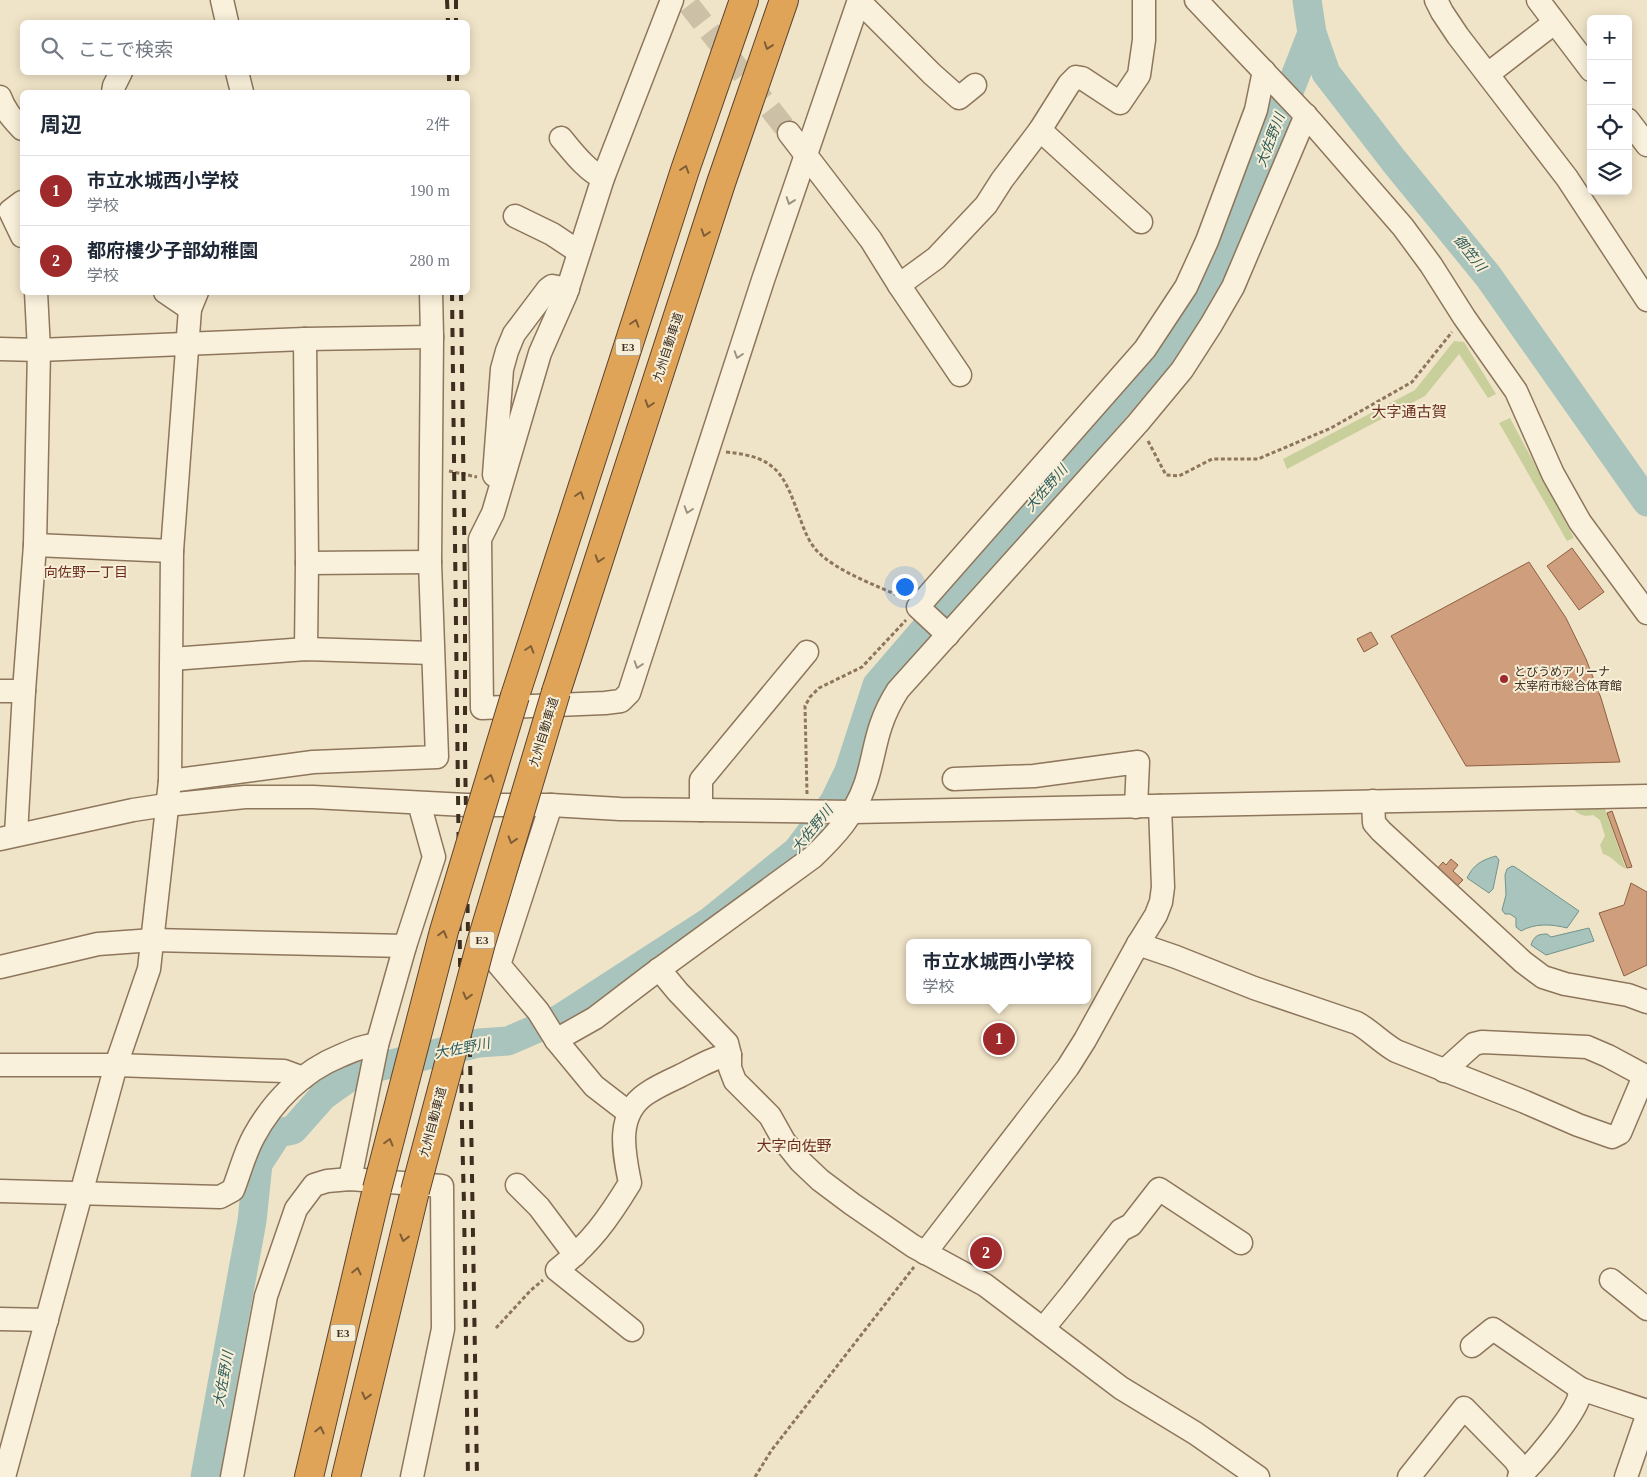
<!DOCTYPE html>
<html lang="ja">
<meta charset="utf-8">
<style>
:root{--surface:#fff;--page:#f6f6f7;--text:#1f2937;--muted:#747a83;--line:#e0e1e3;--accent:#9e2a2b}
body{margin:0;font-family:"Times New Roman","Noto Sans JP",serif;background:var(--page);color:var(--text)}
.controls{position:absolute;right:15px;top:15px;display:grid;overflow:hidden;border-radius:8px;box-shadow:0 2px 12px #0003}
.controls button{width:45px;height:45px;display:grid;place-items:center;padding:0;border:0;border-bottom:1px solid var(--line);background:var(--surface);color:var(--text);font:25px sans-serif}
.you{position:absolute;left:904px;top:586px;width:18px;height:18px;margin:-12px;border:4px solid #fff;border-radius:50%;background:#1a73e8;box-shadow:0 0 0 8px #1a73e833}
.badge{display:grid;place-items:center;width:32px;height:32px;border-radius:50%;background:var(--accent);color:#fff;font-size:16px;font-weight:700}
.pin{position:absolute;translate:-50% -50%;border:2px solid #fff;box-shadow:0 1px 5px #0006}
.popup{position:absolute;left:906px;top:939px;width:185px;height:65px;box-sizing:border-box;display:grid;place-content:center;border-radius:8px;background:var(--surface);filter:drop-shadow(0 1px 4px #0005);font-size:16px;white-space:nowrap;color:var(--muted)}
.popup b{font-size:19px;color:var(--text)}
.popup::after{content:'';position:absolute;left:50%;top:100%;margin-left:-10px;border:10px solid transparent;border-top-color:var(--surface)}
.list{margin:0;padding:0;list-style:none}
h2{display:flex;justify-content:space-between;align-items:center;height:65px;margin:0;padding:0 20px;font-size:21px}
h2 small{font-size:16px;font-weight:400;color:var(--muted)}
.list li{display:grid;grid-template-columns:32px 1fr auto;gap:15px;align-items:center;box-sizing:border-box;height:70px;padding:0 20px;border-top:1px solid var(--line)}
.list b{display:block;font-size:19px;white-space:nowrap}
.list p{margin:0;font-size:16px;white-space:nowrap;color:var(--muted)}
.list em{font-size:16px;font-style:normal;color:var(--muted)}
.icon{flex:none;width:28px;height:28px;fill:none;stroke:currentColor;stroke-width:2;stroke-linecap:round;stroke-linejoin:round}
.map{position:relative;flex:none;width:1647px;height:1477px;overflow:hidden}
.search{position:absolute;background:var(--surface);box-shadow:0 2px 12px #0003;left:20px;top:20px;width:450px;height:55px;display:flex;align-items:center;gap:12px;box-sizing:border-box;padding:0 18px;border-radius:8px;color:var(--muted);font-size:19px}
.panel{position:absolute;background:var(--surface);box-shadow:0 2px 12px #0003;left:20px;top:90px;width:450px;height:205px;border-radius:8px}
.map>svg:first-child{display:block}
.green{fill:#c9cf9b}
.water{fill:#a9c4bc;stroke:#6f938a}
.lines{fill:none;stroke-linecap:round;stroke-linejoin:round}
.river{stroke:#a9c4bc;stroke-width:29}
.building{fill:#cf9f7d;stroke:#8d5f41}
.minor-tunnel{stroke:#ccc0a6;stroke-width:22;stroke-dasharray:22 11;stroke-linecap:butt}
.minor-casing{stroke:#8d765c;stroke-width:25}
.highway-casing{stroke:#5b4430;stroke-width:30}
.path{stroke:#8d765c;stroke-width:3;stroke-dasharray:4 2.5;stroke-linecap:butt}
.minor{stroke:#faf1dc;stroke-width:22}
.highway{stroke:#e0a458;stroke-width:28}
.rail{stroke:#3d2e20;stroke-width:4;stroke-dasharray:9 9;stroke-linecap:butt}
.highway-bridge-casing{stroke:#5b4430;stroke-width:30;stroke-linecap:butt}
.highway-bridge{stroke:#e0a458;stroke-width:28}
.oneway{stroke:#7e5d36}
.oneway2{stroke:#9c907e}
.poi-dot{fill:#9e2a2b;stroke:#f7eed8;stroke-width:2}
.labels{text-anchor:middle;stroke-width:4;stroke-linejoin:round;paint-order:stroke}
.shield{fill:#f7eed8;stroke:#756857;stroke-width:1}
.shield-label{font-size:11px;font-weight:bold;fill:#3d2e20}
.street-label{font-size:12px;fill:#3d2e20;stroke:#f7eed8}
.poi-label{font-size:12px;fill:#3d2e20;stroke:#f7eed8;text-anchor:start}
.water-label{font-size:14px;font-style:italic;fill:#2f5d5a;stroke:#f7eed8}
.neighbourhood-label{font-size:14px;fill:#6b2e1e;stroke:#f7eed8}
.quarter-label{font-size:15px;fill:#6b2e1e;stroke:#f7eed8}
</style>
<div class="map">
<svg width="1647" height="1477" viewBox="0 0 1647 1477">
<rect width="100%" height="100%" fill="#f0e4c8"/>
<g class="green">
<path d="M1454,341l10,1 32,52 -8,4 -29,-44 -34,42 -138,73 -4,-10 132,-69z"/>
<path d="M1510,418l64,120 -7,3 -68,-118z"/>
<path d="M1573,809h32l21,60c-9,-4 -14,-13 -23,-15l-3,-9 5,-9 -5,-16 -7,-5c-9,2 -14,0 -20,-6z"/>
</g>
<g class="water">
<path d="M1496,856l3,4 -6,29 -4,4 -22,-15c7,-14 15,-18 29,-22z"/>
<path d="M1512,866l3,1 64,44 -12,17c-15,-4 -32,-5 -46,3l-5,-4v-9l-6,-4h-5l-3,-4 4,-15 -1,-20 2,-6z"/>
<path d="M1589,928l5,13 -48,14 -15,-10c3,-9 7,-11 16,-11l4,3z"/>
</g>
<g class="lines">
<g class="river">
<path d="M1307,0l5,33 14,40 68,88 94,115 159,226"/>
<path d="M205,1477l47,-256 6,-57 20,-31 15,-3 30,-34 34,-24 122,-29 29,-2 53,-23 148,-96 88,-71 37,-49 15,-31 28,-86 331,-385 104,-267"/>
</g>
</g>
<g class="building">
<path d="M1572,548l32,44 -25,18 -32,-44z"/>
<path d="M1529,562l37,56 20,41 15,39 19,64 -154,4 -75,-130z"/>
<path d="M1371,632l7,12 -14,8 -7,-13z"/>
<path d="M1612,811l20,56 -5,1 -20,-55z"/>
<path d="M1451,859l7,6 -5,6 10,9 -7,7 -20,-17 7,-8 3,3z"/>
<path d="M1631,883l16,9v73l-23,11 -25,-63 25,-8z"/>
</g>
<g class="lines">
<path class="minor-tunnel" d="M689,5l100,128"/>
<defs>
<g id="minor">
<path d="M222,0l5,22"/>
<path d="M672,0l-69,178 -37,116 -26,59 -47,160 -13,26 2,169 123,-5 16,-2 8,-8 134,-413 96,-280"/>
<path d="M1196,0l114,120 93,107 28,38 33,52 52,74 37,83 27,48 67,91"/>
<path d="M1436,0l6,12 16,24 109,142 80,122"/>
<path d="M1538,0l53,70"/>
<path d="M859,1l73,73 27,24 16,-13"/>
<path d="M237,72l5,20"/>
<path d="M1488,74l66,-51"/>
<path d="M113,92l1,-6 7,-14"/>
<path d="M0,97c5,14 13,22 22,32"/>
<path d="M1628,120l19,25"/>
<path d="M1040,130l101,92"/>
<path d="M789,133l82,107 28,45 37,-27 50,-53 16,-25 38,-50 29,-46 7,-7 6,1 38,25 19,-28 5,-35v-40"/>
<path d="M561,138c12,14 25,32 42,40"/>
<path d="M22,202l-12,9 12,25"/>
<path d="M515,216l37,18 27,18"/>
<path d="M899,285l61,90"/>
<path d="M165,292l25,17"/>
<path d="M305,339l2,224 -1,86"/>
<path d="M0,349l39,1 266,-11 127,-2"/>
<path d="M494,475l8,-106 5,-18 7,-17 34,-45 4,-3 16,3"/>
<path d="M35,545l137,6"/>
<path d="M307,563l123,-1"/>
<path d="M948,635l-30,-28 227,-258 41,-62 21,-46 49,-131 8,-39"/>
<path d="M172,659l134,-10 126,4"/>
<path d="M0,691h24"/>
<path d="M954,779l80,-3 104,-14 -2,45"/>
<path d="M170,781l143,-19 124,-5 -7,-195 2,-225 -1,-45"/>
<path d="M1373,801l1,22 7,8 142,131 20,15 22,7 63,11 19,7"/>
<path d="M551,805l-52,160 39,46 18,29 38,46 35,27"/>
<path d="M701,810v-30l106,-128"/>
<path d="M16,835l8,-144 11,-146 4,-195 -3,-58"/>
<path d="M0,839l133,-29 33,-5 79,-8h68l153,8h85l69,4 233,3 794,-16"/>
<path d="M1138,944l38,13 78,31 103,35c14,8 25,20 39,28l129,51 53,23 34,12 8,-4 24,-57"/>
<path d="M0,967l98,-23 55,-4 252,6"/>
<path d="M659,969l19,23 49,51 3,12v13l5,13 35,35 14,25 16,20 20,19 32,24 61,42 72,39 136,103 74,45 63,44"/>
<path d="M556,1040l39,-22 55,-42 163,-119c22,-21 42,-43 52,-72 7,-19 9,-40 16,-60 4,-12 10,-24 17,-35l240,-267 44,-53 29,-45 22,-38 73,-172"/>
<path d="M0,1065h116l168,6 19,7"/>
<path d="M1444,1071l30,-27 8,-2 105,5 21,9 39,21"/>
<path d="M350,1179l27,-134 28,-99 29,-89 -15,-54"/>
<path d="M517,1185l22,22 36,48"/>
<path d="M0,1191l220,6 13,-7c7,-18 12,-38 21,-54 19,-35 49,-65 86,-80 12,-5 24,-11 37,-11"/>
<path d="M925,1253l143,-186 17,-27 53,-96 18,-29 5,-13 2,-15 -3,-81"/>
<path d="M1611,1280l36,29"/>
<path d="M0,1319l47,1"/>
<path d="M1043,1329l30,-37 48,-62 10,-5 28,-36 82,54"/>
<path d="M632,1330l-75,-60c34,-27 51,-51 73,-87 -6,-30 -15,-68 16,-89 10,-7 23,-13 34,-18 16,-8 33,-19 50,-21"/>
<path d="M1472,1346l21,-17 88,60 66,22"/>
<path d="M4,1477l112,-412 33,-96 21,-188 2,-230 18,-242 7,-17"/>
<path d="M232,1477l34,-181 30,-87 18,-24 13,-4 23,-2 92,7 1,143 -31,148"/>
<path d="M1409,1477l55,-69 51,52 8,13"/>
<path d="M1519,1477c15,-14 52,-58 59,-77 1,-3 2,-7 3,-11"/>
<path d="M1626,1477l21,-61"/>
</g>
<g id="highway">
<path d="M556,692l165,-509 63,-183"/>
<path d="M515,696l170,-526 59,-170"/>
<path d="M309,1477l68,-288"/>
<path d="M346,1477l69,-286"/>
</g>
</defs>
<use href="#minor" class="minor-casing"/>
<use href="#highway" class="highway-casing"/>
<g class="path">
<path d="M1148,441l18,34 13,1 33,-17h46l73,-31 81,-46 40,-50"/>
<path d="M726,452c53,5 58,23 75,69 4,11 8,21 16,30 19,20 60,35 85,46"/>
<path d="M449,471l28,6"/>
<path d="M807,794l-2,-88 5,-9 9,-9 43,-21 44,-47"/>
<path d="M496,1328l35,-38 12,-10"/>
<path d="M755,1477l16,-26 143,-184"/>
</g>
<use href="#minor" class="minor"/>
<use href="#highway" class="highway"/>
<g class="rail">
<path d="M447,0l1,22"/>
<path d="M456,0v22"/>
<path d="M449,72v20"/>
<path d="M457,72v20"/>
<path d="M452,292l10,834 2,79 4,272"/>
<path d="M461,292l4,302v158l12,725"/>
</g>
<defs>
<g id="highway-bridge">
<path d="M377,1189l67,-258 71,-235"/>
<path d="M415,1191l66,-248 75,-251"/>
</g>
</defs>
<use href="#highway-bridge" class="highway-bridge-casing"/>
<use href="#highway-bridge" class="highway-bridge"/>
</g>
<defs><path id="oneway-chevron" d="M-2-3.5L2.5 0L-2 3.5" fill="none" stroke-width="1.6" stroke-linecap="round" stroke-linejoin="round" transform="scale(1.25)"/></defs>
<g class="oneway">
<use href="#oneway-chevron" transform="translate(768 46) rotate(109)"/>
<use href="#oneway-chevron" transform="translate(685 169) rotate(-72)"/>
<use href="#oneway-chevron" transform="translate(705 233) rotate(108)"/>
<use href="#oneway-chevron" transform="translate(635 323) rotate(-72)"/>
<use href="#oneway-chevron" transform="translate(649 404) rotate(108)"/>
<use href="#oneway-chevron" transform="translate(580 495) rotate(-72)"/>
<use href="#oneway-chevron" transform="translate(599 559) rotate(108)"/>
<use href="#oneway-chevron" transform="translate(530 649) rotate(-72)"/>
<use href="#oneway-chevron" transform="translate(490 778) rotate(-73)"/>
<use href="#oneway-chevron" transform="translate(512 840) rotate(107)"/>
<use href="#oneway-chevron" transform="translate(443 934) rotate(-75)"/>
<use href="#oneway-chevron" transform="translate(467 996) rotate(105)"/>
<use href="#oneway-chevron" transform="translate(389 1142) rotate(-75)"/>
<use href="#oneway-chevron" transform="translate(404 1238) rotate(104)"/>
<use href="#oneway-chevron" transform="translate(357 1271) rotate(-77)"/>
<use href="#oneway-chevron" transform="translate(366 1396) rotate(104)"/>
<use href="#oneway-chevron" transform="translate(320 1430) rotate(-77)"/>
</g>
<g class="oneway2">
<use href="#oneway-chevron" transform="translate(790 201) rotate(109)"/>
<use href="#oneway-chevron" transform="translate(738 355) rotate(108)"/>
<use href="#oneway-chevron" transform="translate(688 510) rotate(108)"/>
<use href="#oneway-chevron" transform="translate(638 665) rotate(108)"/>
</g>
<circle class="poi-dot" cx="1504" cy="679" r="5"/>
<g class="labels">
<g class="shield">
<rect x="615.5" y="338.5" width="25" height="17" rx="4"/>
<rect x="469.5" y="931.5" width="25" height="17" rx="4"/>
<rect x="330.5" y="1324.5" width="25" height="17" rx="4"/>
</g>
<g class="shield-label">
<text x="628" y="351">E3</text>
<text x="482" y="944">E3</text>
<text x="343" y="1337">E3</text>
</g>
<g class="street-label">
<text transform="translate(668 347) rotate(-72)" y="4">九州自動車道</text>
<text transform="translate(544 732) rotate(-73)" y="4">九州自動車道</text>
<text transform="translate(433 1122) rotate(-75)" y="4">九州自動車道</text>
</g>
<g class="poi-label">
<text x="1514" y="676">とびうめアリーナ<tspan x="1514" dy="14">太宰府市総合体育館</tspan></text>
</g>
<g class="water-label">
<text transform="translate(1270 140) rotate(-69)" y="5">大佐野川</text>
<text transform="translate(1470 253) rotate(51)" y="5">御笠川</text>
<text transform="translate(1046 488) rotate(-49)" y="5">大佐野川</text>
<text transform="translate(812 829) rotate(-51)" y="5">大佐野川</text>
<text transform="translate(462 1048) rotate(-11)" y="5">大佐野川</text>
<text transform="translate(223 1379) rotate(-80)" y="5">大佐野川</text>
</g>
<g class="neighbourhood-label">
<text x="86" y="577">向佐野一丁目</text>
</g>
<g class="quarter-label">
<text x="1409" y="417">大字通古賀</text>
<text x="794" y="1151">大字向佐野</text>
</g>
</g>
</svg>
<div class="controls">
<button>+</button>
<button>−</button>
<button><svg class="icon" aria-label="locate" viewBox="0 0 24 24"><circle cx="12" cy="12" r="6"/><path d="M12 2v4M12 18v4M2 12h4M18 12h4"/></svg></button>
<button><svg class="icon" aria-label="layers" viewBox="0 0 24 24"><path d="M12 4l9 5-9 5-9-5zM3 14l9 5 9-5"/></svg></button>
</div>
<div class="you"></div>
<div class="pin badge" style="left:999px;top:1039px">1</div>
<div class="popup"><b>市立水城西小学校</b>学校</div>
<div class="pin badge" style="left:986px;top:1253px">2</div>
<div class="search"><svg class="icon" aria-label="search" viewBox="0 0 24 24"><circle cx="10" cy="10" r="6"/><path d="M15 15l6 6"/></svg>ここで検索</div>
<section class="panel">
<h2>周辺<small>2件</small></h2>
<ul class="list">
<li><span class="badge">1</span><div><b>市立水城西小学校</b><p>学校</p></div><em>190 m</em></li>
<li><span class="badge">2</span><div><b>都府樓少子部幼稚園</b><p>学校</p></div><em>280 m</em></li>
</ul>
</section>
</div>
